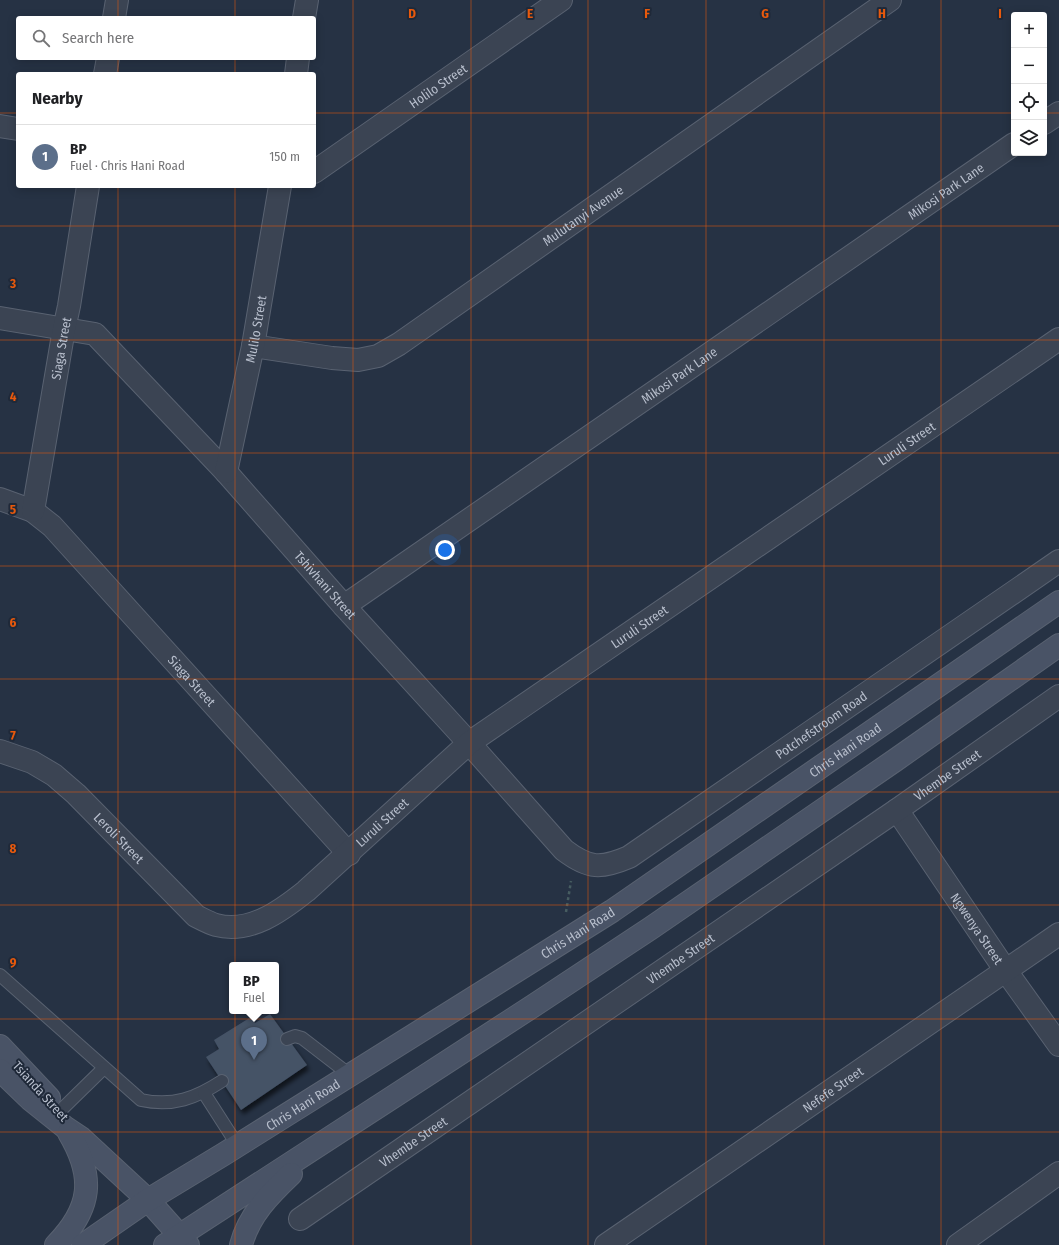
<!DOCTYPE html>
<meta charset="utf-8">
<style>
:root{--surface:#fff;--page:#f2f2f2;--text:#202124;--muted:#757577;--line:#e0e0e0;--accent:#111827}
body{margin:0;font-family:"Fira Sans Condensed",sans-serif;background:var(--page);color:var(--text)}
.controls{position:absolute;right:12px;top:12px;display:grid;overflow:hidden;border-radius:4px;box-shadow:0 2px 10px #0003}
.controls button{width:36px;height:36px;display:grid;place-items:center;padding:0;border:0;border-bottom:1px solid var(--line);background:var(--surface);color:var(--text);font:20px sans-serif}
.you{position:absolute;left:445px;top:550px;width:14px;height:14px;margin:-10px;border:3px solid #fff;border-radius:50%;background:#1a73e8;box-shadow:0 0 0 6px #1a73e833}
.badge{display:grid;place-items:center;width:26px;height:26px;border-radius:50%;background:var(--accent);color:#fff;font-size:13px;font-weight:700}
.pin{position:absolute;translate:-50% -33px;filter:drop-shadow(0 1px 2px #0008)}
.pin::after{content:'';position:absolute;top:21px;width:14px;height:12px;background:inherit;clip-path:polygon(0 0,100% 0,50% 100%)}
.popup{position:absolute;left:229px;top:962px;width:50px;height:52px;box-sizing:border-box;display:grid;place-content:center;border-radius:4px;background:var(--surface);filter:drop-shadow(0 1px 3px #0005);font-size:13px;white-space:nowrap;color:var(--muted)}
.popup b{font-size:15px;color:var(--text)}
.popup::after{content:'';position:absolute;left:50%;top:100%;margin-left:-8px;border:8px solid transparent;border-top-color:var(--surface)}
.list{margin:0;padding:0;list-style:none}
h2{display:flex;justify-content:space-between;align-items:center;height:52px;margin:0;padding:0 16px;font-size:17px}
h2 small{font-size:13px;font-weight:400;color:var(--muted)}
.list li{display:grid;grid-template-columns:26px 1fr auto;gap:12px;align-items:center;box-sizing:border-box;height:64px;padding:0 16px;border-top:1px solid var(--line)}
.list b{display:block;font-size:15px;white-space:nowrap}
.list p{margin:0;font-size:13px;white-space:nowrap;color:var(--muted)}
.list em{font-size:13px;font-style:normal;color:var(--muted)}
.icon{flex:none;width:22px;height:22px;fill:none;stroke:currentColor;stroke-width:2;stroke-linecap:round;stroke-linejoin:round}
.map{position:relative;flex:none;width:1059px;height:1245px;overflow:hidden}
.search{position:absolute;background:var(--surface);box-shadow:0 2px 10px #0003;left:16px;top:16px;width:300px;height:44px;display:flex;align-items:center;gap:10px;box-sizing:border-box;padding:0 14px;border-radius:4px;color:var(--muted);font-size:15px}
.panel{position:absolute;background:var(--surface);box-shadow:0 2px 10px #0003;left:16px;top:72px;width:300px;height:116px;border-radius:4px}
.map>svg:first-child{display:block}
.building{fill:#455266;filter:url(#shadow)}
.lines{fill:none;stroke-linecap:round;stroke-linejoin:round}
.lane-casing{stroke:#596271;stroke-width:14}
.street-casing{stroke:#596271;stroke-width:24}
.secondary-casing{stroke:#596271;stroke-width:24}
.path{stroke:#475d61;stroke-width:2.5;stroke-dasharray:3 3;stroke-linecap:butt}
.lane{stroke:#3b4453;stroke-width:12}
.street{stroke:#3b4453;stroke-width:22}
.secondary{stroke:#495366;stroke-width:22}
.grid{fill:none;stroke:#e8590c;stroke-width:1;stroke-opacity:0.55}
.labels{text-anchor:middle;stroke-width:4;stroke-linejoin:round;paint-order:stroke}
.street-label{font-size:13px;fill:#b8bfcd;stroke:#1f2939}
.grid-label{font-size:13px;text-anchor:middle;font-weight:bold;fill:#e8590c;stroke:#1f2939;stroke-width:4;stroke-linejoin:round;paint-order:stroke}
</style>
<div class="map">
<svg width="1059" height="1245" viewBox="0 0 1059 1245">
<defs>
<filter id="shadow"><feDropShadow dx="2.5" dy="4.5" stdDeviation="2" flood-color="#0009"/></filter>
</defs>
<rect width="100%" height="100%" fill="#263244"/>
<path class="building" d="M270,1014l37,51 -66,45 -35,-53 13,-8 -5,-9 37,-23 4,6z"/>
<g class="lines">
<defs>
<g id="lane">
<path d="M0,975l141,125c32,7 55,-2 81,-19"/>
<path d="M287,1039l8,-3 7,2 48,37"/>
<path d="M204,1093l34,53"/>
<path d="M60,1111l44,-43"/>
</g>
<g id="street">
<path d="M114,18l3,-18"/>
<path d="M304,18l3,-18"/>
<path d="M105,74l3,-16"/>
<path d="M296,74l2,-16"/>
<path d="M1044,123l15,-10"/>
<path d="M0,126l18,3"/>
<path id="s1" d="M314,172l247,-172"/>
<path id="s2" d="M0,318l95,16 131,138 118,134 125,137 95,107c25,19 37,19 65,7l430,-296"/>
<path id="s3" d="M253,346l79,12 26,2 20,-4 21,-12 491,-344"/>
<path id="s4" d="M226,472l27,-126 27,-160"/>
<path id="s5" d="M0,499l33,12 19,15 297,328"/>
<path id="s6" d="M33,511l31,-182 5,-23 19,-120"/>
<path id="s7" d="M344,606l670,-462"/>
<path id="s8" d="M0,751l32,11 22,13 22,19 120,122c6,3 13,7 20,9 34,9 65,-14 90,-34l163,-148 590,-404"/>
<path id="s9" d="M897,810l109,161 53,74"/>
<path id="s10" d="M300,1219l597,-409 162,-114"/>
<path id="s11" d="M606,1245l453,-311"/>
<path d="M958,1245l101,-72"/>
</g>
<g id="secondary">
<path d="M0,1046l49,52"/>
<path d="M0,1070l31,30 35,28 15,10 67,62 40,45"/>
<path d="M56,1245c36,-37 39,-68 13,-112"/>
<path id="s12" d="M83,1245l65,-45 76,-46 388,-243 447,-309"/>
<path d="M165,1245l368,-239 118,-78 243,-167 165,-116"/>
<path d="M241,1245c8,-30 28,-50 50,-71"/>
</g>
</defs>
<use href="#lane" class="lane-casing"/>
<use href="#street" class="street-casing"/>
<use href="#secondary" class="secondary-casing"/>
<path class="path" d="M566,912l5,-31"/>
<use href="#lane" class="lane"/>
<use href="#street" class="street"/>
<use href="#secondary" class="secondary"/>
</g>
<path class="grid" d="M118,0v18M235,0v18M353,0v1245M471,0v1245M588,0v1245M706,0v1245M824,0v1245M941,0v1245M118,58v16M235,58v16M0,113h18M314,113h700M1044,113h15M118,186v1059M235,186v1059M0,226h1059M0,340h1059M0,453h1059M0,566h1059M0,679h1059M0,792h1059M0,905h1059M0,1019h1059M0,1132h1059"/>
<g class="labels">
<g class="street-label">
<text dy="5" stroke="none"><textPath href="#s1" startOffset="151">Holilo Street</textPath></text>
<text dy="5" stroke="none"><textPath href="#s7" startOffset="731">Mikosi Park Lane</textPath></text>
<text dy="5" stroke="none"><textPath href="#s3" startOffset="375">Mulutanyi Avenue</textPath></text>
<text dy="5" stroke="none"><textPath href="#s4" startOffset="146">Mulilo Street</textPath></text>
<text dy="5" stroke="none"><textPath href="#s6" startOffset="165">Siaga Street</textPath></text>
<text dy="5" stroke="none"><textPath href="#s7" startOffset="407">Mikosi Park Lane</textPath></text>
<text dy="5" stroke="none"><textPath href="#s8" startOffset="1132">Luruli Street</textPath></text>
<text dy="5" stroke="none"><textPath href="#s2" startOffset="437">Tshivhani Street</textPath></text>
<text dy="5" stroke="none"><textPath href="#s8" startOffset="808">Luruli Street</textPath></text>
<text dy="5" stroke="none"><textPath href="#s5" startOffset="268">Siaga Street</textPath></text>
<text dy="5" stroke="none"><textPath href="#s2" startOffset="1097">Potchefstroom Road</textPath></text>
<text dy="5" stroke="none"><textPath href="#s12" startOffset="909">Chris Hani Road</textPath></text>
<text dy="5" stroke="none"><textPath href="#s10" startOffset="785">Vhembe Street</textPath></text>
<text dy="5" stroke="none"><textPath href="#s8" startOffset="484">Luruli Street</textPath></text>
<text dy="5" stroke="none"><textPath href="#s8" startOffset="150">Leroli Street</textPath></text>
<text dy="5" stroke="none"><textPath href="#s9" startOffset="143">Ngwenya Street</textPath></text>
<text dy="5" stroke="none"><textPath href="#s12" startOffset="585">Chris Hani Road</textPath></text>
<text dy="5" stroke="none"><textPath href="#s10" startOffset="461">Vhembe Street</textPath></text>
<text dy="5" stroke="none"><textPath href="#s11" startOffset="275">Nefefe Street</textPath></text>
<text transform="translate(41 1091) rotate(48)" y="5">Tsianda Street</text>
<text dy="5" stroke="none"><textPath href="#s12" startOffset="261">Chris Hani Road</textPath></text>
<text dy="5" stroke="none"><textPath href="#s10" startOffset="137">Vhembe Street</textPath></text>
</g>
</g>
<g class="grid-label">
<text x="412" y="18">D</text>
<text x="530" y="18">E</text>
<text x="647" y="18">F</text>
<text x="765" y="18">G</text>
<text x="882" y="18">H</text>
<text x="1000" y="18">I</text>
<text x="13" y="288">3</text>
<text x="13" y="401">4</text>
<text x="13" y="514">5</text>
<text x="13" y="627">6</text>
<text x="13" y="740">7</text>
<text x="13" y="853">8</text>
<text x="13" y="967">9</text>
</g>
</svg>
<div class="controls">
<button>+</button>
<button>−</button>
<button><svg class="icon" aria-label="locate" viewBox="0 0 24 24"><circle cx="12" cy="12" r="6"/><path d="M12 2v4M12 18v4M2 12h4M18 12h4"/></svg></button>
<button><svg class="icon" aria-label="layers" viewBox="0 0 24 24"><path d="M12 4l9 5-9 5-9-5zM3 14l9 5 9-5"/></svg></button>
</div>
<div class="you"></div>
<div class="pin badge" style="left:254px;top:1060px;background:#5c6f8a">1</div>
<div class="popup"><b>BP</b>Fuel</div>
<div class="search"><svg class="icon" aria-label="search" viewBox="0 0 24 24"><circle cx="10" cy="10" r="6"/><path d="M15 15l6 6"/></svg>Search here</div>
<section class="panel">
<h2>Nearby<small></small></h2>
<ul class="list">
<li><span class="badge" style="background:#5c6f8a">1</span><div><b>BP</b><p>Fuel · Chris Hani Road</p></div><em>150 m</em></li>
</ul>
</section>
</div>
